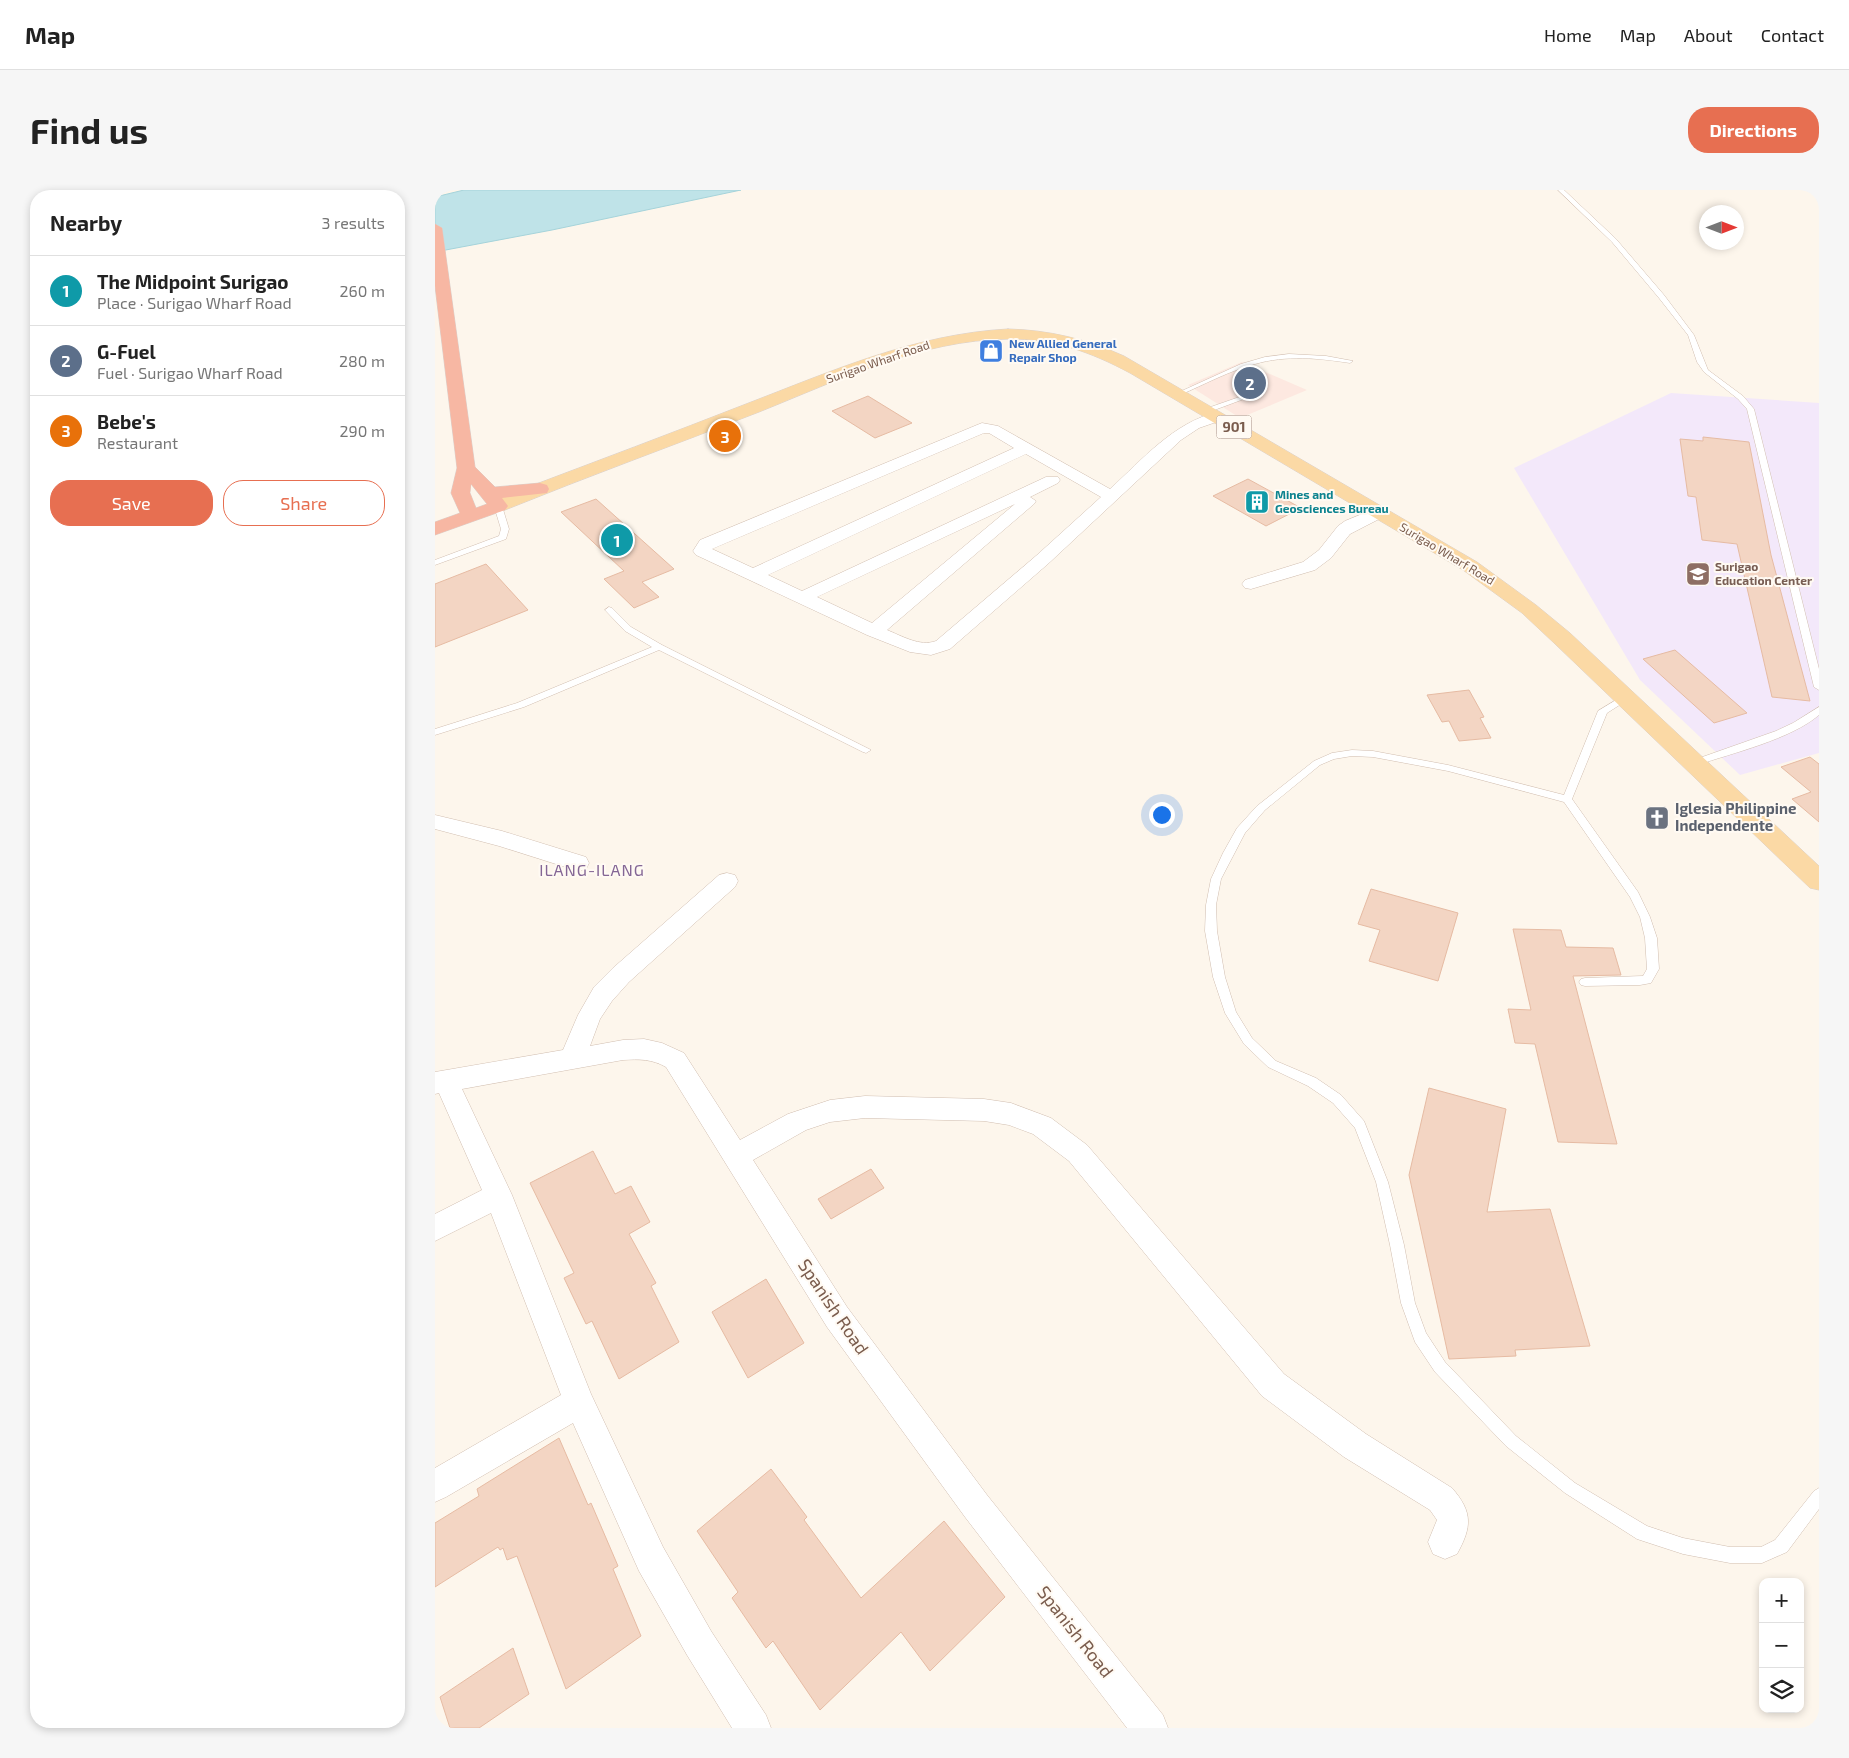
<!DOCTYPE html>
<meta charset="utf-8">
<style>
:root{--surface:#fff;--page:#f6f6f6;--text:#222;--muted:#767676;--line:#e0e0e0;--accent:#e76f51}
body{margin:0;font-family:"Exo 2",sans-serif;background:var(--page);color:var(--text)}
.controls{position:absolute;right:15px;bottom:15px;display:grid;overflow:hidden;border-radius:10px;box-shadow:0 2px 8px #0003}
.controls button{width:45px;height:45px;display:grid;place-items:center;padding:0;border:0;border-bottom:1px solid var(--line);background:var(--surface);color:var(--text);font:25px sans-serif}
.compass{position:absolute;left:1264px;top:15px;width:45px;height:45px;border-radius:50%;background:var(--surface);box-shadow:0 2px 8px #0003;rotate:90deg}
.you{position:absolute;left:726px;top:624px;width:18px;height:18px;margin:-12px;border:4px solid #fff;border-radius:50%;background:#1a73e8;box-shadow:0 0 0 8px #1a73e833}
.badge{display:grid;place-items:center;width:32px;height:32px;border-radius:50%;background:var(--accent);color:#fff;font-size:16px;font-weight:700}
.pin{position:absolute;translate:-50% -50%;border:2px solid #fff;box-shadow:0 1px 5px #0006}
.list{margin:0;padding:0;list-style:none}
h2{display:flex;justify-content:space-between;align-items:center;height:65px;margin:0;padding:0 20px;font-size:21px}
h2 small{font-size:16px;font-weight:400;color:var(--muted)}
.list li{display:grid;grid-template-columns:32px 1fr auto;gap:15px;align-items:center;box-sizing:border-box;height:70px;padding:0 20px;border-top:1px solid var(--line)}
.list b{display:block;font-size:19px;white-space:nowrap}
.list p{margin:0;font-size:16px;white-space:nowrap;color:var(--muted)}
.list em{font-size:16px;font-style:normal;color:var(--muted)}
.actions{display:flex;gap:10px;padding:15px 20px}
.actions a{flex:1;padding:11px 0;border:1px solid var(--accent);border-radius:20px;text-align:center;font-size:18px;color:var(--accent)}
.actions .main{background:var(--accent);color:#fff}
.icon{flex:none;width:28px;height:28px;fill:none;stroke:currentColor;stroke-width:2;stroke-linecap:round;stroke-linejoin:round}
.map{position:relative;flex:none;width:1384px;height:1538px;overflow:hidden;border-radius:20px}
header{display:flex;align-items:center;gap:30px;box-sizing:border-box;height:70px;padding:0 25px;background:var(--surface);border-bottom:1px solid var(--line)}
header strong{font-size:24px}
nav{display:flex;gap:28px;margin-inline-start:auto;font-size:18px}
.intro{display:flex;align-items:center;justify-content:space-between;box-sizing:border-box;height:120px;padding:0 30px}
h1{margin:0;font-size:35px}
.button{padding:12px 22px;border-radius:20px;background:var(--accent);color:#fff;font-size:18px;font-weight:700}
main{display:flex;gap:30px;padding:0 30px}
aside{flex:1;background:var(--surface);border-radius:20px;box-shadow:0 2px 8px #0003}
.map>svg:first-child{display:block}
.commercial{fill:#fde8e0}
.education{fill:#f3e8fa}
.water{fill:#bfe3e8;stroke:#a5d3da}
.building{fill:#f3d5c3;stroke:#e6bba3}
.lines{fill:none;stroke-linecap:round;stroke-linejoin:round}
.lane-casing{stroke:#d1beb0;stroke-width:1}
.street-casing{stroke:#d1beb0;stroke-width:1}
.primary-casing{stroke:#dad1cd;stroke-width:1}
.highway-casing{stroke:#dad1cd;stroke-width:1}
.lane{fill:#fff;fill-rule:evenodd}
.street{fill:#fff;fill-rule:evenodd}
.primary{fill:#fbd9a5;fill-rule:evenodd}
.highway{fill:#f7b7a3;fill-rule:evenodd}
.labels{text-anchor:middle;stroke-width:4;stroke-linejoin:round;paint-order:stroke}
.far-shop-label{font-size:12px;font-weight:bold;fill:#366cbe;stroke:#fffaf3;text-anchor:start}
.far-street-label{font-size:12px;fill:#7a5c4d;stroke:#fffaf3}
.far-culture-label{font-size:12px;font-weight:bold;fill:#0d838f;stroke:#fffaf3;text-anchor:start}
.far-education-label{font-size:12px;font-weight:bold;fill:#785e54;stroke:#fffaf3;text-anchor:start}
.shield{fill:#fffaf3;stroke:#a28b7f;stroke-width:1}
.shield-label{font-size:14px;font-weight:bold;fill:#7a5c4d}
.worship-label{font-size:15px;font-weight:bold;fill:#5b616d;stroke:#fffaf3;text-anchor:start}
.neighbourhood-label{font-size:16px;letter-spacing:1px;fill:#846695;stroke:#fffaf3}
.near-street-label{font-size:18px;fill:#7a5c4d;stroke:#fffaf3}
</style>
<header>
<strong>Map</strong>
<nav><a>Home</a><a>Map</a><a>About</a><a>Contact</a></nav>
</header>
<div class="intro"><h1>Find us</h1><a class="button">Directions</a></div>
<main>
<aside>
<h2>Nearby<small>3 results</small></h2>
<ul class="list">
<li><span class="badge" style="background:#0f9aa8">1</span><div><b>The Midpoint Surigao</b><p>Place · Surigao Wharf Road</p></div><em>260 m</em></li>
<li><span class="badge" style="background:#5c6f8a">2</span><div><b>G-Fuel</b><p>Fuel · Surigao Wharf Road</p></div><em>280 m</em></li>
<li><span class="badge" style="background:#e8710a">3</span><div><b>Bebe's</b><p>Restaurant</p></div><em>290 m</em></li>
</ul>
<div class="actions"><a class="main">Save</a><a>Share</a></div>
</aside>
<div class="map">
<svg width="1384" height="1538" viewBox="0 0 1384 1538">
<rect width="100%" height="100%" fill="#fdf6ec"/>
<path class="commercial" d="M807,172l65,28 -67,28 -52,-33z"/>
<path class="education" d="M1236,203l148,10v350l-79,22 -100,-95 -126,-212z"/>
<path class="water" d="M29,0h277l-189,40 -117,22v-55z"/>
<g class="building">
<path d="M433,206l44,27 -37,15 -43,-27z"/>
<path d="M1268,247l46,5 22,113 39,146 -38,-4 -35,-153 -35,-4 -6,-43 -8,-1 -8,-57 23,2z"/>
<path d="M813,289l53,29 -35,18 -53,-30z"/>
<path d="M161,309l78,70 -32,13 17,15 -25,11 -30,-29 20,-8 -63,-59z"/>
<path d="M51,374l42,46 -93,37v-63z"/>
<path d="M1240,460l72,63 -33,10 -71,-64z"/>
<path d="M1034,500l15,27 -4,1 11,20 -32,3 -10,-20 -7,1 -15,-27z"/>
<path d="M1375,567l9,7v58l-27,-23 19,-7 -30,-25z"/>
<path d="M936,699l87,24 -20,68 -69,-20 11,-31 -22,-6z"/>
<path d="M1078,739l48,1 5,17 47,1 8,27 -48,1 44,168 -59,-2 -23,-98 -20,-1 -7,-34 23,1z"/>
<path d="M994,898l77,21 -19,103 63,-3 40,137 -75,4 1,6 -67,3 -40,-184z"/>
<path d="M158,961l22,43 16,-8 19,36 -21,12 27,49 -5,3 28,56 -60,37 -27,-58 -6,3 -22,-46 10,-5 -44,-90z"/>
<path d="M436,979l13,19 -53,31 -13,-20z"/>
<path d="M331,1089l38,64 -56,35 -36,-66z"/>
<path d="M124,1248l29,67 3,-2 27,63 -5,3 28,67 -75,53 -49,-133 -10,4 -4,-12 -3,2 -2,-3 -63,40v-64l44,-27 -2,-7z"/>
<path d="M336,1279l36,48 -3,3 57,78 83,-77 61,76 -75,74 -29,-39 -81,78 -47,-69 -7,7 -34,-50 6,-6 -41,-61z"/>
<path d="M78,1458l16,46 -50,34h-29l-10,-31z"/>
</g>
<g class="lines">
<defs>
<g id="lane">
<path d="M1123,0h6l52,49 48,56 30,40 14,35 35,26 11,13 65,260v21l-5,-3 -67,-278 -9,-10 -34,-27 -7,-10 -9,-27 -29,-37 -47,-56z"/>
<path d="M854,164l37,2 27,5 -3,2c-32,-5 -64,-8 -95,1 -26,7 -50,20 -75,31l-5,-1 66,-30 24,-7z"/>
<path d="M820,198l5,1 -8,7 -43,16 -7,-2 46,-16z"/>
<path d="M60,314l7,2 7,23 -3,10 -71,26v-5l64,-24 2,-7 -7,-23z"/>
<path d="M174,417l3,1 19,19 31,18 209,105 -5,3 -3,-1 -204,-102 -135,57 -89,28v-6l82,-26 135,-56 -27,-16 -20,-21z"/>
<path d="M1191,504l3,1v4l-22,14 -35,86 66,93 12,25 7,21 2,31 -8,14 -11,2 -55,1 -4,-1 -2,-3 2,-3 4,-1 58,-2 4,-7 -2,-31 -5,-21 -10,-20 -66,-95 -116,-31 -75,-14 -21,-1 -18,3 -14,6 -55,45 -20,23 -24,46 -5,26 1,26 8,46 11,35 16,26 24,23 40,17 25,17 23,26 24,61 16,63 11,58 11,30 19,29 71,74 59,47 72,43 36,12 47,9h31l14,-7 39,-49 5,-3v21l-32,43 -25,11h-32l-47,-9 -46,-15 -72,-46 -59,-47 -71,-74 -20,-30 -14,-39 -11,-58 -14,-63 -21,-54 -22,-25 -25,-17 -40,-19 -24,-23 -19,-31 -12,-36 -8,-46 1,-26 5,-26 12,-26 14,-25 20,-22 57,-45 18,-8 20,-3 21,1 75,14 116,30 34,-84z"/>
<path d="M1384,517v8c-28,24 -86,38 -122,50l-3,1 -5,-3 2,-2 85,-30 17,-8z"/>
</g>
<g id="street">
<path d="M782,222l5,2 3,3 -3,3 -23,8 -18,12 -132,123 -99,86 -19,6 -21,-3 -43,-17 -171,-80 -3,-4 7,-11 277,-115 5,-2 16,3 112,63c33,-30 63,-66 107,-77zM549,243h5l25,15 -261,120 -41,-19zM591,264l75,43 -64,58 -101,86c-16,6 -34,-5 -49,-11l147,-126 2,-3 -6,-4 28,-14 2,-3 -2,-3h-12l-244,114 -34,-16zM580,314l-143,119 -55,-26z"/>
<path d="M942,318l6,1 2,4 -2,4 -33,17 -19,24 -16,12 -64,19 -6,-1 -3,-4 3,-4 58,-18 16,-12 19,-24 7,-5z"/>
<path d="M0,625l67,16 84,26 3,6 -3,6 -8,2 -79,-25 -64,-17z"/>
<path d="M292,683l8,2 3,6 -3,6 -106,95 -17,19 -12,18 -10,27 33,-6 21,-1 18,4 22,10 56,87 48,-26 42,-14 35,-4 119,3 27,4 40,15 36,27 197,229 82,60 86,54c21,24 20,39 5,66l-12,5 -12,-5 -5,-12 9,-22 -7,-10 -86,-53 -82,-61 -193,-235 -36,-27 -24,-9 -25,-4 -119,-3 -35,4 -24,8 -53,30 94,147 140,188 176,220 5,13h-41l-162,-211 -138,-190 -161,-260c-14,-8 -27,-8 -43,-7l-161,29 50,106 79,199 72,153 48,84 55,84 5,13h-39l-45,-73 -48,-84 -66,-148 -127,74 -11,5v-34l126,-73 -70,-182 -56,28v-27l47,-24 -43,-97 -4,1v-22l128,-22 15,-35 16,-28 19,-19 106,-93z"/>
</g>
<path id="primary" d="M573,139c41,1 78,10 116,27l353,206 59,43 34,28 249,233v24l-9,-2 -256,-245 -32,-30 -59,-43 -333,-197c-39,-21 -78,-35 -122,-34 -88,1 -169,41 -249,73 -85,33 -170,64 -254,98l-7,2 -7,-2 -3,-4 3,-4 32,-13c74,-28 149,-56 223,-85 86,-33 169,-70 262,-75z"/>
<path id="highway" d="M0,34l7,4 33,239 20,20 45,-4 7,2 2,4 -2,4 -45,5 6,8 -3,4 -70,25v-13l25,-9 -9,-20 6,-25 -22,-182zM36,294l16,20 -11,4 -6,-15z"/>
</defs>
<use href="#lane" class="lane-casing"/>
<use href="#street" class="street-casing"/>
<use href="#primary" class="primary-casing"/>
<use href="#highway" class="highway-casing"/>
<use href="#lane" class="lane"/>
<use href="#street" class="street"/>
<use href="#primary" class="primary"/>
<use href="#highway" class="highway"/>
</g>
<defs>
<symbol id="shop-square" viewBox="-11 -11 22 22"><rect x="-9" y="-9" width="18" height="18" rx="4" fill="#3f7fe0" stroke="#fffaf3"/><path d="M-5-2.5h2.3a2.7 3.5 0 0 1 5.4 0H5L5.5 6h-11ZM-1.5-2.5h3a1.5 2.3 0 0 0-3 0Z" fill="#fff"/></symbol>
<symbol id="building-square" viewBox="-11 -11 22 22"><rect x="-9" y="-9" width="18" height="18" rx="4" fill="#0f9aa8" stroke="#fffaf3"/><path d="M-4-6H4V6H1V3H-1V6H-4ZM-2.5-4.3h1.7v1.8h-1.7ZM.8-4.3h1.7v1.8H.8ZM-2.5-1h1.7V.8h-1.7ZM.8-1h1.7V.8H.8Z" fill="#fff"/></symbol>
<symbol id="university-square" viewBox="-11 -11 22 22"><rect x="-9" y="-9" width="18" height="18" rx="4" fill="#8d6e63" stroke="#fffaf3"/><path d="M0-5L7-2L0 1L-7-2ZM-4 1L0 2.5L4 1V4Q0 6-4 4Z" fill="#fff"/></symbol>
<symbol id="church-square" viewBox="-11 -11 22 22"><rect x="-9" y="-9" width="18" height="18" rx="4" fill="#6b7280" stroke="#fffaf3"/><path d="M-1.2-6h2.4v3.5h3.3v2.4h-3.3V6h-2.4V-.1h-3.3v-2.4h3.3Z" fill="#fff"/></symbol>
</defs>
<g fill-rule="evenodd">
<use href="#shop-square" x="542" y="147" width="28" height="28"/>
<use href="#building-square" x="808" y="298" width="28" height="28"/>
<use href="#university-square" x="1249" y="370" width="28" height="28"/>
<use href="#church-square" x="1208" y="614" width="28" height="28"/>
</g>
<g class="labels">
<g class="far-shop-label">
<text x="574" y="158">New Allied General<tspan x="574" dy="14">Repair Shop</tspan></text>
</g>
<g class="far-street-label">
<text transform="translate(443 172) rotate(-19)" y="4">Surigao Wharf Road</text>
<text transform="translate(1012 364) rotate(31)" y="4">Surigao Wharf Road</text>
</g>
<g class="far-culture-label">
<text x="840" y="309">Mines and<tspan x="840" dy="14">Geosciences Bureau</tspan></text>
</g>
<g class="far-education-label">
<text x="1280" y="381">Surigao<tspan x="1280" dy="14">Education Center</tspan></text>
</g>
<rect class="shield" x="781.5" y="225.5" width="35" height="23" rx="4"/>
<g class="shield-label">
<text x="799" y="242">901</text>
</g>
<g class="worship-label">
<text x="1240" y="624">Iglesia Philippine<tspan x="1240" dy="17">Independente</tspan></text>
</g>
<g class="neighbourhood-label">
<text x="157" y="686">ILANG-ILANG</text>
</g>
<g class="near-street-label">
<text transform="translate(398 1117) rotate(56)" y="6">Spanish Road</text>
<text transform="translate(640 1442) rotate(52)" y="6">Spanish Road</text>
</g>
</g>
</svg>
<div class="controls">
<button>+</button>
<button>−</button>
<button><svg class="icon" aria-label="layers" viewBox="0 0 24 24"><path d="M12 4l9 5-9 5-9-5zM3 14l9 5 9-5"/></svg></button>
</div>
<svg class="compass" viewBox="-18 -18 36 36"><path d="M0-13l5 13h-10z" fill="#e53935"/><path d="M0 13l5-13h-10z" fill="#767676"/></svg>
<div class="you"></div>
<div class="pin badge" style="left:182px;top:350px;background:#0f9aa8">1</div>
<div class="pin badge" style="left:815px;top:193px;background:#5c6f8a">2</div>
<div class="pin badge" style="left:290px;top:246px;background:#e8710a">3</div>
</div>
</main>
